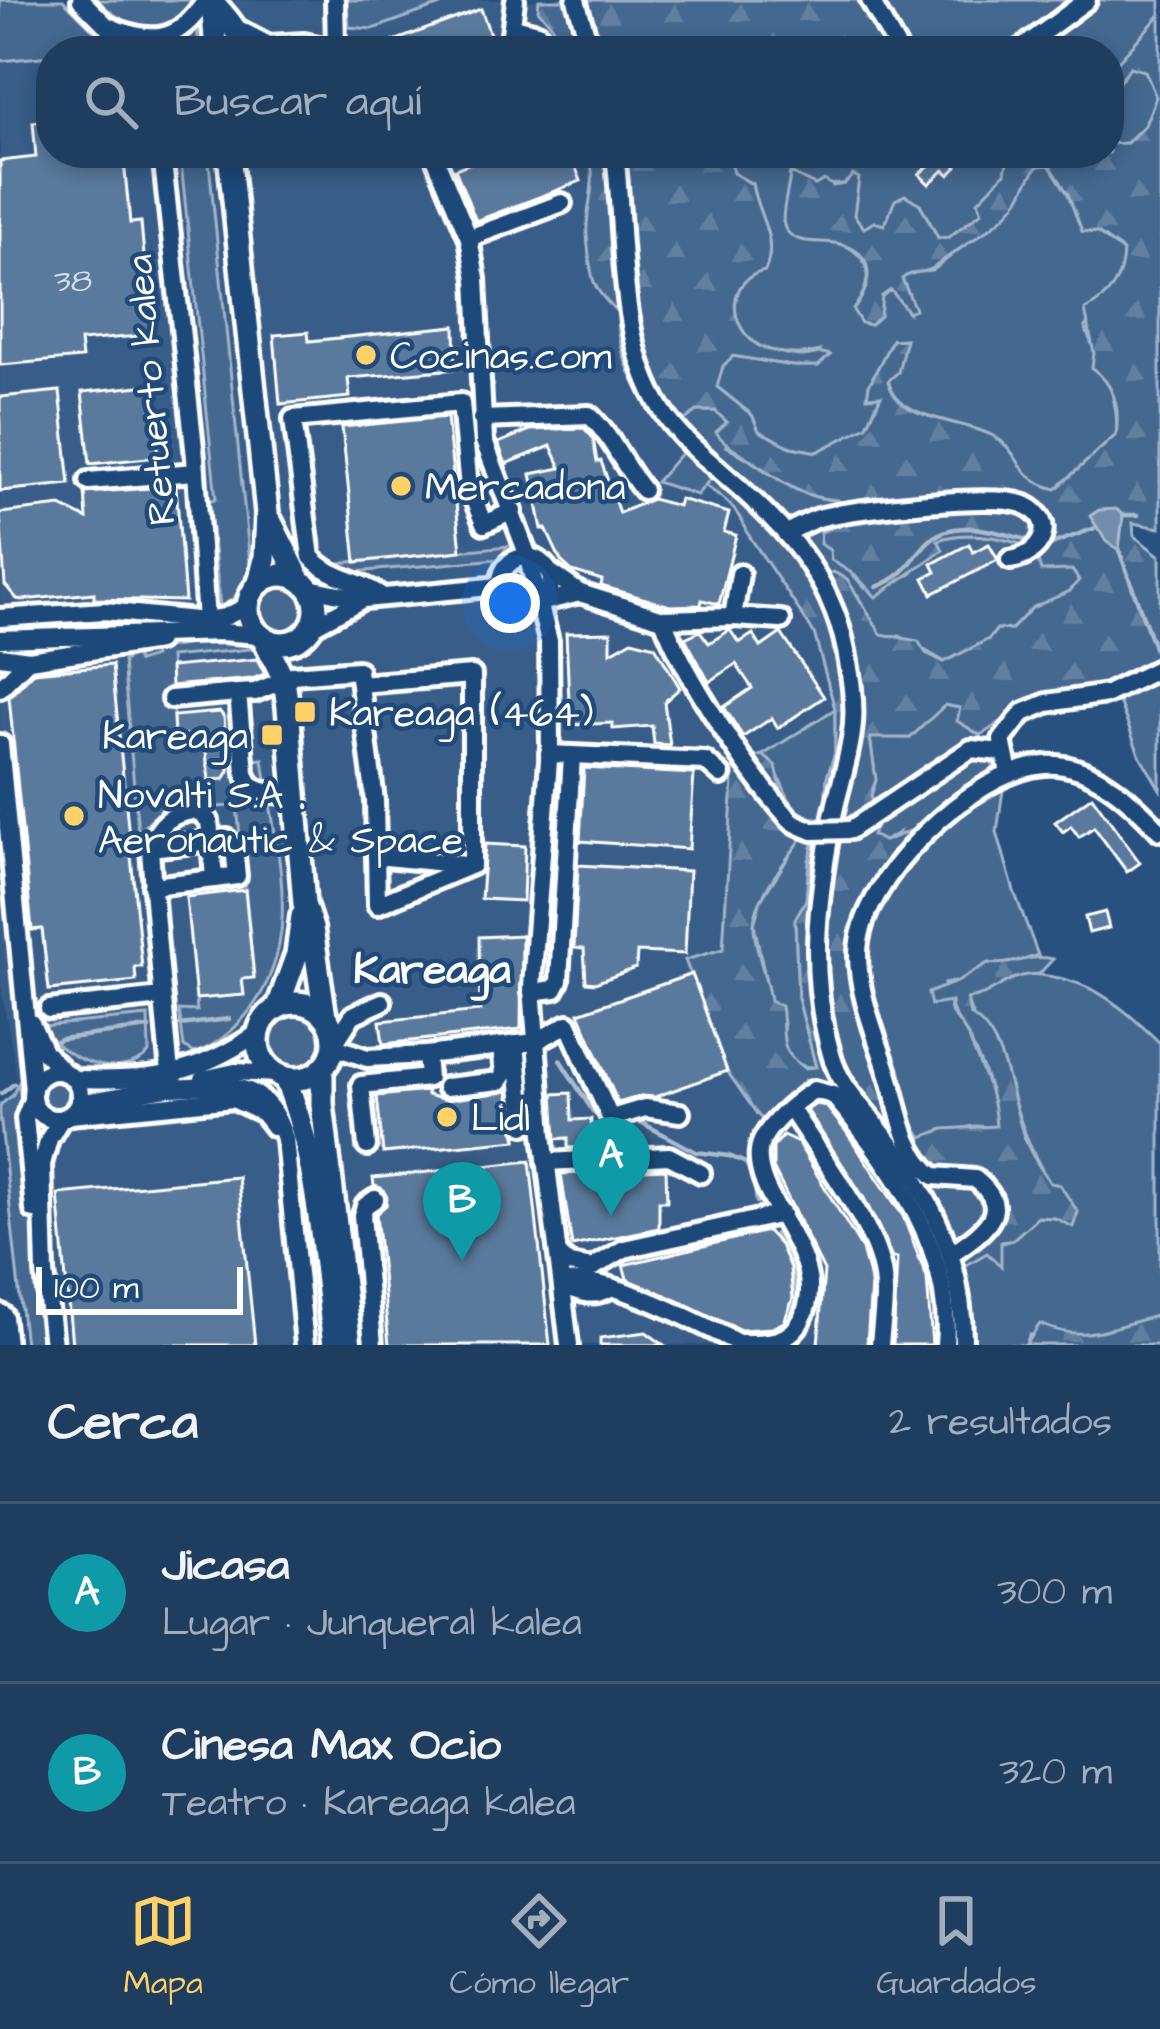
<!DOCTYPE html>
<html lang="es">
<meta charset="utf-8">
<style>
:root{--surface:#1e3d5f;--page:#2b4868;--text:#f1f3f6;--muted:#a1aebd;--line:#3c5674;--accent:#ffd166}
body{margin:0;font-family:"Architects Daughter",sans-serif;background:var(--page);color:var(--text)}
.scale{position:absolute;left:36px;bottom:30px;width:207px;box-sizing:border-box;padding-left:12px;border:6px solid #fff;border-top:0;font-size:33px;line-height:42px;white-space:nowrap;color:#fff;-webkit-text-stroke:9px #1f4a7a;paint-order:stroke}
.you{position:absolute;left:510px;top:603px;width:42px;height:42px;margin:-30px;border:9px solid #fff;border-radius:50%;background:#1a73e8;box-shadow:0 0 0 18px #1a73e833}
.badge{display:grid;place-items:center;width:78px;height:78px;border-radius:50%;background:var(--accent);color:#fff;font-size:39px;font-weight:700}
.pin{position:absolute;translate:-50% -99px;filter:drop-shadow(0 3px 6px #0008)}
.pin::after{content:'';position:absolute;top:63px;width:42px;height:36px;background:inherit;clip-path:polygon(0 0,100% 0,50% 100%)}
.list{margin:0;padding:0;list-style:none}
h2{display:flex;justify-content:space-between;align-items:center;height:156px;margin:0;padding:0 48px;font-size:51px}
h2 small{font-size:39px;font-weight:400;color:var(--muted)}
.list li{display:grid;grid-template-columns:78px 1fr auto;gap:36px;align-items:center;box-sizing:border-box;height:180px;padding:0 48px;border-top:3px solid var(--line)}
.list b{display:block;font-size:45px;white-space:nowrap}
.list p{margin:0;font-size:39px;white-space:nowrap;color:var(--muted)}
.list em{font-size:39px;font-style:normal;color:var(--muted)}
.icon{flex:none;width:66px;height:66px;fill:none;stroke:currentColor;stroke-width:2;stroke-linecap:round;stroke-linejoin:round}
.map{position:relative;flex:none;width:1160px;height:1345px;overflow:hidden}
.search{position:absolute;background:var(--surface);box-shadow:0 6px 18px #0003;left:36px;right:36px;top:36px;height:132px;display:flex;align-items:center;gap:30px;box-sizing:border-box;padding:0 42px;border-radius:48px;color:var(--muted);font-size:45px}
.sheet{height:516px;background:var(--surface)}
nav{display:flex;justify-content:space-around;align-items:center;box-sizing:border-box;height:168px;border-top:3px solid var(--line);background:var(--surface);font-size:33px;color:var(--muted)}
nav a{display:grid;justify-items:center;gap:6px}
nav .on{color:var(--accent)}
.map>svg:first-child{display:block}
.built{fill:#375d88}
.green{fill:#446890;stroke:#a2b4c8;stroke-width:3}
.forest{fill:url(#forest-firs);stroke:#a2b4c8;stroke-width:3}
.water{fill:#718dab;stroke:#aabbcd;stroke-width:3}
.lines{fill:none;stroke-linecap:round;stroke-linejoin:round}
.stream{stroke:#aabbcd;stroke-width:4.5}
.building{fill:#5a7a9d;stroke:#fff;stroke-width:3}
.minor-casing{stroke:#fff;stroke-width:26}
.major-casing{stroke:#fff;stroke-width:30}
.highway-casing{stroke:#fff;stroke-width:33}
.minor{stroke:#1f4a7a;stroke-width:16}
.major{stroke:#1f4a7a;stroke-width:21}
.highway{stroke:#1f4a7a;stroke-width:24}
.minor-bridge-casing{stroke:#fff;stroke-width:26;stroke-linecap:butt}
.minor-bridge{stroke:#1f4a7a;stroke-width:16}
.poi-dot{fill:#ffd166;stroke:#1f4a7a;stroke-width:4.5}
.labels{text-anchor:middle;stroke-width:9;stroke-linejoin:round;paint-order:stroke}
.number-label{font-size:33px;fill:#d6dee6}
.poi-label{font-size:39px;fill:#fff;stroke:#1f4a7a;text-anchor:start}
.street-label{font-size:39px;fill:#fff;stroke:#1f4a7a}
.neighbourhood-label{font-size:42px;font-weight:bold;fill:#fff;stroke:#1f4a7a}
</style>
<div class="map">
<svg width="1160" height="1345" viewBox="0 0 1160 1345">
<defs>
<pattern id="forest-firs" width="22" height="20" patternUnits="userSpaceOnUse" patternTransform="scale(3)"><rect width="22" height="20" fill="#446890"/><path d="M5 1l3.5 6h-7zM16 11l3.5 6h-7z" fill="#607fa1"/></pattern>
</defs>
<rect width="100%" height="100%" fill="#28517f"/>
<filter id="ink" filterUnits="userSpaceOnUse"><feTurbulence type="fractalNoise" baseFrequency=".00833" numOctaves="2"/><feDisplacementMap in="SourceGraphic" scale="24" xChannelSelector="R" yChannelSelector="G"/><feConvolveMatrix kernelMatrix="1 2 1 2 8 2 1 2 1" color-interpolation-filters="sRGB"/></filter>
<g filter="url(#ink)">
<path class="built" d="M0,0h97l18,16 66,2 14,-18h344v10l12,14 10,27h-510v102h537l7,19 -9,61 8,48 24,35 -1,19 10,31 34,61 21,25 15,43 8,-9 19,11 16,17 6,17 68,102 21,76 -72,46 -28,8 -12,187 -38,11 42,110 30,43 6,4 42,-38 34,10 76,105 37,150h-913l-19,-252 -20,-111z"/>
<g class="green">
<path d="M0,0h63l51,51h-63v5l-51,5z"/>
<path d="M97,0h98c-32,40 -63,33 -98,0z"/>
<path d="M347,0h107l-81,29 -24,-2z"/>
<path d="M860,0h300v15l-15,18 -15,34 15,3 11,27 -11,28 -19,18 -17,1v-93h-222z"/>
<path d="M197,23l2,28h-61l-13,-14c31,4 49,10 72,-14z"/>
<path d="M180,153h28l43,420 -17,25 -14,9 -11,-107 7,-1z"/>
<path d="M728,153h281l-4,20 -26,28 3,11 -33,25 -10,2 -19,-35 -24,-4 -12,25 -20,3 -10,-12 -10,-32 -29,1 -25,-11 -7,48c47,17 114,27 70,88l39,-20 16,22 1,-18 -7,-15 7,-6 23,-2 73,-58 14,-14 7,-19 12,-14 11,-1 19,29 14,37 16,2 25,19 -1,22 -37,53c13,36 36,69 31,108l-60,54c-42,-10 -34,-38 -63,-53 -33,-18 -93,-13 -105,-56l10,-8 3,-16 -9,-16 -23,46 12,8 -14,32 -50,26 -26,-5 -32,-16 -7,-16 -36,-29 7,-20 10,-10 60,10h25l2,-15c-17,5 -48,4 -65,-8 -29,-21 -26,-65 10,-73 14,-32 -8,-54 -13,-86l-19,-11z"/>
<path d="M618,316l21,21 58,74h18l13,11 -2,24c39,20 64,52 111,54l14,20 -21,6v24l35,38 45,-13 13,-15 19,-10 -5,-10c37,-12 74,0 109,12l-8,9 34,9 7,11 -9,10 -38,17 -21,22 -14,-1 -8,10 -44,23 -45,-26 -19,-1 -17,-22 -6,-18 -46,-14 -101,-103 -14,17 -41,-13 26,-30c-32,-37 -65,-86 -64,-136z"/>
<path d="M508,546l-10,13 -143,13 -26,-8z"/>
<circle cx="281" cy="610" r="26"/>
<path d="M223,639l29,3 9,6 -91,9 4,79 30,-2 5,46 15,-1 9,-17 30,-3c11,87 45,181 -16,255 -14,17 -31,32 -52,39l-11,-6 -5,-37 18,1 -1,-12 47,-4 -1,-16 12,-2 -17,-171 -75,3 -24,23 -15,-171 12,-6 3,7 16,-5 -1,-7z"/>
<path d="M1160,656v133l-21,-35 -27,-71 33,-15z"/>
<path d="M944,705l16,3 -2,13 22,14 23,55 -6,42 17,59 24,64 -31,11 -19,-3 -30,18 -14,3 8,30 13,15 29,71 2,27 -23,-1 -51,11 -34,-43 -33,-106 -6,-35 12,-51 37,-69 -15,9 -11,-7 5,-12 -6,-28 5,-15 -6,-43 40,1z"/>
<path d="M835,709v44l-8,24 -3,45 -15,38 -3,40 -11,20 3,78 18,69c-24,2 -38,-21 -32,-44l-14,-22 -16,-77 7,-24 38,-59 19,-22c-38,-7 -30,-43 -55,-64z"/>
<path d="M1013,974c69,-2 100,24 147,69v272l-66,22 -65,-2 -3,10h-74l-7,-84 67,-21 26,-23 17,1 11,-23 -6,-10 -10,-2c-24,-37 -34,-76 -47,-117 -9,-25 -32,-40 -36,-68z"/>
<circle cx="296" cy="1041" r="29"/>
<path d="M148,1016l1,37c-30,30 -88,6 -107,-27z"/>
<circle cx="56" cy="1094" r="14"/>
<path d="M18,1084l2,9 24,252h-19l-25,-230v-10l12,-9z"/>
</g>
<g class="forest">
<path d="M539,0h321l27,51h-326l-10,-27 -13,-14z"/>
<path d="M1160,15v513l-27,-5 1,13 26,20v100c-41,32 -94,33 -140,54 -15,6 -24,18 -40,25l-23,-14 3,-13 -15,-3 -35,33h-40l6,42 -5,15 6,28 -5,12 12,6 26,-10 -49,71 -11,51 5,35 33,106 34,43 22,-8 52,-3c-2,-33 -14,-62 -29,-91 -6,-13 -15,-18 -16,-33l-20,3 -3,-12 31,-12 29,-18c26,4 41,-10 65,-4l-14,15c-38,1 -41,21 -72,25l3,16c37,20 41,89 56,127 6,14 15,27 24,41l10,2 18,27 -5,15 -18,-9 -17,-1 -26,23 -11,2v24l-14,-13 -24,14 -18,-6 -106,-171 -34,-10 -43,39 -5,-5 -30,-43 -42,-111 38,-11 11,-186 29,-8 13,11 6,28 20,23 17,1c-19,22 -65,79 -65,107 0,24 13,51 16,76l11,5c5,29 -5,42 23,62l12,-1 -18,-69 -3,-79 11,-19 6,-53 12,-25 3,-45 8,-24v-44l-21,-76 -68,-102c-8,-22 -21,-33 -41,-45l6,-8c45,16 75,66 101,103l21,-9 14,7 34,55 37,7 8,12 18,9 45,-23 8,-10 14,1 21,-22 38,-17 9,-11 -7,-10 -31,1 -3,-10 7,-9c-34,-12 -72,-24 -107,-12l5,10 -67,47 -20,-21 -25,-16 -1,-10 -10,-6 1,-12 29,-12 -13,-20c-39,-2 -61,-23 -92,-44 -12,-9 -20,-11 -29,-24l11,-10 -12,-11h-18l-12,9c-28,-18 -32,-52 -45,-80 -9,-21 -37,-35 -46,-58 -4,-12 -6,-34 -7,-47 -2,-29 12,-53 1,-82h140l5,20 19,11c5,32 27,54 13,87 -37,7 -39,52 -9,73 8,6 36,12 46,12 13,0 15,-6 28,-1l-12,11h-25l-60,-10 -10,10 -6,21 35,28 7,16 32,16 26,5 50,-26 14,-30 -14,1 2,-12 23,-45 14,-1 -8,33 -10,9c12,42 72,37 105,55 29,15 21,43 63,53l60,-54c4,-28 -1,-50 -24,-67l2,-15 -9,-43c25,-13 37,-30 38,-59l-25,-18 -16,-2 -14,-37 -18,-29 -12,1c-9,11 -12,21 -19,33 -18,28 -58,46 -83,67 -10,9 -23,3 -34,13l13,30 -7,3 -17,-22 -9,6 -2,20 -10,9 -9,-2 -8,-13c19,-24 25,-56 -13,-66 -18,-5 -42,3 -54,-14 -8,-11 4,-43 4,-57l25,12 9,-5 9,6 11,-2 9,-9 6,3 -5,37 10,13 10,-6 10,3 11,-25 10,-5 15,9 18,34 11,-1 33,-25 -4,-11 27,-28 4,-20h100v-9l18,-1 18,-18 11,-28 -11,-26 -15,-4 -11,15 -8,-13z"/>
<path d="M1160,1315v30h-134l14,-21c46,21 74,1 120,-9z"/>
</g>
<path class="water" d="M1116,509l7,6 -4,35 -13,-9 -16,-25 9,-6z"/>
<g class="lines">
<g class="stream">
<path d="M1123,515h15"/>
<path d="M1052,544l43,-16"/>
<path d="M1119,550l41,114"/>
<path d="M877,587c29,-12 31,-23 50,-44 27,-28 73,-10 104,-2"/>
<path d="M180,1025l49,-6"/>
<path d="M50,1044l10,-5 89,-11"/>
<path d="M560,1060l34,53 13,10"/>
<path d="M1,1094l13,-10"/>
<path d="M635,1119l61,33 33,4 17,7 8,17 3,22"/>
<path d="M775,1234c20,29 24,52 14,86"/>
</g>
</g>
<g class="building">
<path d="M481,9l15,42h-126l-1,-1z"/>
<path d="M51,120v33h51l1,10 21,-2 6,62 11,-1 10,113 -71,6 2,17 -82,7v-204l36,-4 -3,-35z"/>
<path d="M496,153h74l11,28 -105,40 -21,-52z"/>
<path d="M944,153l13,14 -8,8 -5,-5 -15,14 -10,-10z"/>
<path d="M455,326l1,43 -108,9 2,19 -70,7 -6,-69 34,-3 1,9z"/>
<path d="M150,385l8,72 -68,7 -8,-72z"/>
<path d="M60,391l10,93 -70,7v-94z"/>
<path d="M447,417l14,134 -105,11 -14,-135z"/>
<path d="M584,428l9,10 4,24 4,-1 18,52 33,-14 26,7 2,-7 49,14 -5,19 12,3 -17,69 -17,-4 -1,5 -31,1 -69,-20 1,-6 -30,-9 -11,-10 -15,-32h-4l-11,-55 30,-6 -10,-22 -45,18 -8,-21 32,-13z"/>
<path d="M176,486l9,115 -91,-2v-6l-71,7 -6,-1 -12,-14 -5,-72 61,-7 26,13 -2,-26z"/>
<path d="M969,544l4,8 16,-8 9,16 -66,34 -8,-16 12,-6 -4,-8z"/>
<path d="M730,630l9,13 14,-9 8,13 20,-14 43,64 -46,31 -6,-10 -29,19 -19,-30 28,-19 -16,-24 -27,18 -24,-44 15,-7 9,12z"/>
<path d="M611,632v20l21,-12 23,6 25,42 -16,14 6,43 -16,-1 -2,-18 -39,3 -1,-6 -42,2 -4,-92z"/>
<path d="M257,659l8,15 -13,5 -81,7 -1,-19z"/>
<path d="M112,665l30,302h-7l1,14 -87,9 -7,-61 -10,1 -23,-233 25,-25z"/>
<path d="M220,712l4,5 5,54 -5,8 -15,1 -5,-46 -30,2 -1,-20z"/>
<path d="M584,768l110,6 -5,75 -109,-8z"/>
<path d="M1092,796l48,67 -13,9 -33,-45 -15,10 -8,-11 -8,6 -8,-10z"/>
<path d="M485,844l40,2 -2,55 -42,-2z"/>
<path d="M578,865l111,6 -4,83 -48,-2 -1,16 -41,15 -9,-1 -2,-33 -10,-1z"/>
<path d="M245,890l9,88 -12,1 2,16 -48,4 -10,-102z"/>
<path d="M1105,912l4,16 -20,5 -4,-16z"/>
<path d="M522,935l-1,94 -138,15 -3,-23 100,-10 -1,-74z"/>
<path d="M692,974l35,97 -72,26 -13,-1 -24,7 -39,-90z"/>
<path d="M427,1091v4l20,5 61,-9 9,49 -134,13 -6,-57z"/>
<path d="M571,1093l1,27 19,-1 1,28 -24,1v-10l-12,1 -3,-45z"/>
<path d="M816,1104l10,2 19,24 58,86 24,62 5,67h-39l4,-87h-5l-28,-60 -57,-88z"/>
<path d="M783,1136l15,7 64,106 9,35 -4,61h-49l6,-74 -51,-103v-21z"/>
<path d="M530,1161l20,184h-161l-13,-131 10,-9 1,-8 -6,-9 -7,-2 -1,-8z"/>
<path d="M666,1169l1,32h-8v27l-87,18 -11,-72z"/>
<path d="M238,1177l17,168h-183l-14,-151z"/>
<path d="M767,1231l13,14 10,23 3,30 -9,24 -12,6 -31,2 -114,-51 -4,-14z"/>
<path d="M646,1332l18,13h-64v-7z"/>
</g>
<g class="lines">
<defs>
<g id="minor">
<path d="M81,0l51,51"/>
<path d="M335,0l1,48"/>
<path d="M576,0l15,51"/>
<path d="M870,0l29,51"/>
<path d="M108,26c45,19 70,17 98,-26"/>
<path d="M234,27l35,18 35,-2 39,8"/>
<path d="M514,27l24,6 10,18"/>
<path d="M509,51l6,-51"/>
<path d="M1018,51l69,-51"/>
<path d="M433,153l36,85 7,41 8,162 42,110 23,90 1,106 -18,240 11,147 26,211"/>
<path d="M615,153c10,82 2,187 47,257 16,26 40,45 63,65 57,49 106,99 121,176 4,22 9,49 7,72 -2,32 -15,66 -21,98 -15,82 -24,152 -1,233 8,31 30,51 49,76 52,66 84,130 83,215"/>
<path d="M469,238l93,-35"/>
<path d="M481,419l108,-4c23,21 34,51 54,75"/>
<path d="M89,481l106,-9"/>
<path d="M788,532c11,-5 22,-12 34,-15 35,-8 173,-25 203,-12 34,16 17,51 -15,55"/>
<circle cx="526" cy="582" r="25"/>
<path d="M309,588l55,11 136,-13"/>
<path d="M580,593l83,26 70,-2 7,-43"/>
<path d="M383,597c-24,-18 -51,-17 -72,-40l-18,-138 168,-16 8,85 15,36 29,-13"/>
<path d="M540,603l40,-10 -33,-23"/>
<path d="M733,617l48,3"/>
<path d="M0,618l105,-7 101,10 -11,-164 -33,-304"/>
<path d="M663,619c20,54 85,155 126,199 6,7 15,9 24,13"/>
<path d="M196,622l29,-5 23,-11"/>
<path d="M311,627l52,-28"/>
<path d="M0,639l221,-7 38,3"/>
<path d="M0,656l29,4 129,-19"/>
<path d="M292,675l66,-5 17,131 2,104 95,-40v-190l-112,9"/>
<path d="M284,680l-29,12 -17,1 7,79c5,25 30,19 50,24"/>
<path d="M0,688l28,-28"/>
<path d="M171,699l67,-6"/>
<path d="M0,744l33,346"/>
<path d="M572,755l133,6 16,14"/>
<path d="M1009,773l-7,-33 21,-27 24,-10 60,-9 53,-26"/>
<path d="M850,830l121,-81 31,3"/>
<path d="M150,848c8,-24 22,-37 48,-37l11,10 2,20 16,-2 7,8 3,29 -23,3"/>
<path d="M376,856l89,9"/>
<path d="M152,886l62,-7 -3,-38 -61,7c5,75 13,150 20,225"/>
<path d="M532,992l23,-3 4,-8 13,-226 -23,-1"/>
<path d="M382,1002l-29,13 -20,31 34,12 59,-3 109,-13 33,-18 41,91 6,2 30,-9 35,5"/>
<path d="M49,1009l113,-12"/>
<path d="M31,1023l14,30 20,20"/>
<path d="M516,1044l8,81"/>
<circle cx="56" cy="1095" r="24"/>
<path d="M74,1079c76,2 120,-2 184,-46"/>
<path d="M203,1079l32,-7 42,2"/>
<path d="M446,1087l54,-6 4,-6 -3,-29"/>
<path d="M172,1088c55,-2 94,-13 113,51l20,206"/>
<path d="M32,1100l-7,18 9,92"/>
<path d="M79,1103l99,-17"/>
<path d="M791,1109c27,43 76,106 89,153 8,27 2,56 0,83"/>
<path d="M70,1115l163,-16 30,14 11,14"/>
<path d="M367,1146l-6,-61 67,-7 -2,-23"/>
<path d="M546,1162l123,-6 32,17"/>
<path d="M952,1253c30,-21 64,-42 23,-74l-41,-3c-30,-23 -34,-63 -44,-97 -12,-39 -32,-83 -32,-124 -1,-74 115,-185 187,-190 46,-3 86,35 115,66"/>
<path d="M559,1255l10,9 23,4 32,-19 158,-35"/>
<path d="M563,1285c36,-17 143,42 179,60"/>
<path d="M563,1285c18,8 30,13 47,3"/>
<path d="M737,1343c27,0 52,2 65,-24 31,-61 -49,-116 -43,-168 2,-22 37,-50 55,-61l19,5c59,70 121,154 112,250"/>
<path d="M53,1345l-8,-73 -3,-108 7,-25 12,-20"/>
<path d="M373,1345l-11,-130 3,-9 10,-7"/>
</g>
<g id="major">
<path d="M212,1c12,14 30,30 28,50"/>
<path d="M212,1l4,50"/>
<path d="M229,153l38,360 -2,46 -6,24"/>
<path d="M271,522l29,58"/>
<circle cx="282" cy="609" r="34"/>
<path d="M264,639l20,41 4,27 16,197 8,24 13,89"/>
<circle cx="296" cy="1041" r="38"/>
<path d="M278,1007l19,-53 5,-38"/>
<path d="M322,1069v35l28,241"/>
<path d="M285,1078c34,85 38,177 49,267"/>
</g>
<path id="highway" d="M0,1317l3,28"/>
</defs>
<use href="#minor" class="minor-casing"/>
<use href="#major" class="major-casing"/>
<use href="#highway" class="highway-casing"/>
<use href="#minor" class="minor"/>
<use href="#major" class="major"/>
<use href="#highway" class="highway"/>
<defs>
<path id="minor-bridge" d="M813,831l37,-1"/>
</defs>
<use href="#minor-bridge" class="minor-bridge-casing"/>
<use href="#minor-bridge" class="minor-bridge"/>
</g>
</g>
<g class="poi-dot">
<circle cx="366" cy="355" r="12"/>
<circle cx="401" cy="486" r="12"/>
<rect x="293" y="700" width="24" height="24" rx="6"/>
<rect x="260" y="723" width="24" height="24" rx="6"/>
<circle cx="74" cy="816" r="12"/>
<circle cx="447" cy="1117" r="12"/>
</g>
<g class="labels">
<g class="number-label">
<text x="73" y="291">38</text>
</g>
<g class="poi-label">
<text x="390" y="369">Cocinas.com</text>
<text x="425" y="500">Mercadona</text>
<text x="329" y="726">Kareaga (464)</text>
<text x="248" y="749" text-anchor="end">Kareaga</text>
<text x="98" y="808">Novalti S.A .<tspan x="98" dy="45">Aeronautic &amp; Space</tspan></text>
<text x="471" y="1131">Lidl</text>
</g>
<g class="street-label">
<text transform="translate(149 390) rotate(-95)" y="14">Retuerto kalea</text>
</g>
<g class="neighbourhood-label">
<text x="432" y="983">Kareaga</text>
</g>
</g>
</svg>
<div class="scale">100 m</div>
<div class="you"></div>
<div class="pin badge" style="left:611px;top:1216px;background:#0f9aa8">A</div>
<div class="pin badge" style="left:462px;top:1261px;background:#0f9aa8">B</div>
<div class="search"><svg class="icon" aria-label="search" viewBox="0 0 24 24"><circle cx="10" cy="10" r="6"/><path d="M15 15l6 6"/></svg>Buscar aquí</div>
</div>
<section class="sheet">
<h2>Cerca<small>2 resultados</small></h2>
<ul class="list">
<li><span class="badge" style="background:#0f9aa8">A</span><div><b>Jicasa</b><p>Lugar · Junqueral kalea</p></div><em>300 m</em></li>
<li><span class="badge" style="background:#0f9aa8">B</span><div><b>Cinesa Max Ocio</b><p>Teatro · Kareaga kalea</p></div><em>320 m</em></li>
</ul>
</section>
<nav>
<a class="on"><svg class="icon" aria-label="map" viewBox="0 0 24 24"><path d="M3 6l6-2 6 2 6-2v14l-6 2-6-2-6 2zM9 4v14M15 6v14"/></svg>Mapa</a>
<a><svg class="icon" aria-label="directions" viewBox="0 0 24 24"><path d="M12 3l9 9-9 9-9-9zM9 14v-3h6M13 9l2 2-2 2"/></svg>Cómo llegar</a>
<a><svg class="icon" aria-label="saved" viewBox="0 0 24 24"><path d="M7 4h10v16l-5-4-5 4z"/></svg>Guardados</a>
</nav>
